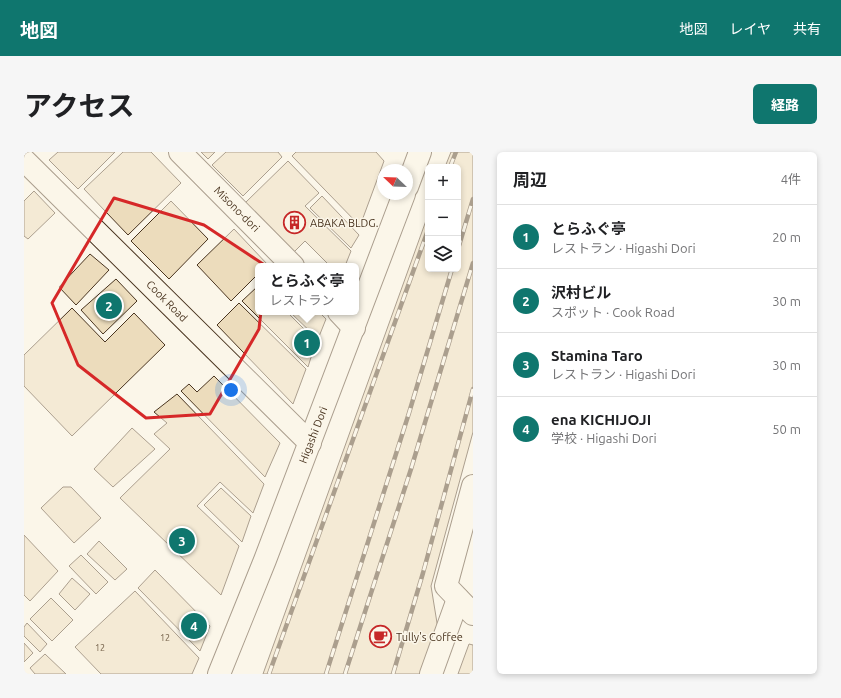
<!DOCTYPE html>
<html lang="ja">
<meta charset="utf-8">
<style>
:root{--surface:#fff;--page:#f6f6f6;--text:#202124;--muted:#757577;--line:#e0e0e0;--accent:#0f766e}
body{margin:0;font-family:Ubuntu,"Noto Sans JP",sans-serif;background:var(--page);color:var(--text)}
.controls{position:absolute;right:12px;top:12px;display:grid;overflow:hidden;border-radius:6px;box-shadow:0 2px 6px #0003}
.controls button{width:36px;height:36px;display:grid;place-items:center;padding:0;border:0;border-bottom:1px solid var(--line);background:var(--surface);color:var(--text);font:20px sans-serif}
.compass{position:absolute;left:353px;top:12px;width:36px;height:36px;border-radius:50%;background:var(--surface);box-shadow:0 2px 6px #0003;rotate:293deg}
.you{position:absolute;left:207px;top:238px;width:14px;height:14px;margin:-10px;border:3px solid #fff;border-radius:50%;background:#1a73e8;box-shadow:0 0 0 6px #1a73e833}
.badge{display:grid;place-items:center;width:26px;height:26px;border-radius:50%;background:var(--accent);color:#fff;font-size:13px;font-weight:700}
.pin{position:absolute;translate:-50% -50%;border:2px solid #fff;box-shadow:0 1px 4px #0006}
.popup{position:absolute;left:231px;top:111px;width:104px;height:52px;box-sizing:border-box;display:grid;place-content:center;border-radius:6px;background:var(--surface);filter:drop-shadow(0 1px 3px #0005);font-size:13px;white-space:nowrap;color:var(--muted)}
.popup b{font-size:15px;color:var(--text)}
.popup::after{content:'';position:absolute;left:50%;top:100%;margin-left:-8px;border:8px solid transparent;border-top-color:var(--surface)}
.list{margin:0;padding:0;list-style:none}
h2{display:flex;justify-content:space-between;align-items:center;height:52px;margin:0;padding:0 16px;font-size:17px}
h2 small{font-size:13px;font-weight:400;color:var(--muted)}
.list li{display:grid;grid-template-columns:26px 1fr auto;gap:12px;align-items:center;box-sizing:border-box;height:64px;padding:0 16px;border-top:1px solid var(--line)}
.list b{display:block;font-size:15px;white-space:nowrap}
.list p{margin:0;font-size:13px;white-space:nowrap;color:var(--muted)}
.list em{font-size:13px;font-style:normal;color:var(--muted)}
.icon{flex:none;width:22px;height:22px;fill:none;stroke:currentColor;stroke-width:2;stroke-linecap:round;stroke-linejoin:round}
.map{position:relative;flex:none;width:449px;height:522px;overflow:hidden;border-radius:6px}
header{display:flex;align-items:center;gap:24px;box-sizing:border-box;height:56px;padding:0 20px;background:var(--accent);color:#fff}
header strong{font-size:19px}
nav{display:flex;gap:22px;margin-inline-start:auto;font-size:14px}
.intro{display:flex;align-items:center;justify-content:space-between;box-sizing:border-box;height:96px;padding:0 24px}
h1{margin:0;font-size:28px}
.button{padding:10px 18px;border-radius:6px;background:var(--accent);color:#fff;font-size:14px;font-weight:700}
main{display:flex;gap:24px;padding:0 24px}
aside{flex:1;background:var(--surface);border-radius:6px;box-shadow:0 2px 6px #0003}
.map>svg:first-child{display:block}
.building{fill:#ecdcbc;stroke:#4a3520}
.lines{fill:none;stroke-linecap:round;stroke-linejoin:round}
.minor-casing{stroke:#4a3520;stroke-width:24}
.minor{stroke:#fbf6e9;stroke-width:22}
.rail-casing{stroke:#4a3520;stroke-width:4.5}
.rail{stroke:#fbf6e9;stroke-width:3;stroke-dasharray:9;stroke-linecap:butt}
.marked{fill:none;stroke:#d62828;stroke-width:3;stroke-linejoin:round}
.labels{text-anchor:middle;stroke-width:3;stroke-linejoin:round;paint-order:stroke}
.number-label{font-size:9px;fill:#725f47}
.street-label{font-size:11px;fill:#4a3520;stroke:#fbf6e9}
.poi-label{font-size:11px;fill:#4a3520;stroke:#fbf6e9;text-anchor:start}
</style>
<header>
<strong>地図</strong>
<nav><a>地図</a><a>レイヤ</a><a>共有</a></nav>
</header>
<div class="intro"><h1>アクセス</h1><a class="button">経路</a></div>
<main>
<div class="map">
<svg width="449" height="522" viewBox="0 0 449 522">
<rect width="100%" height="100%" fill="#fbf6e9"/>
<g class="building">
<path d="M34,0h57l-37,37 -29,-29z"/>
<path d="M99,0h28l30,31 -53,52 -44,-46z"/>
<path d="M177,0h14l-7,7z"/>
<path d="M202,0h52l4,5 -39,39 -31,-31z"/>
<path d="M272,0h80l8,9 -24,65 -68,-70z"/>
<path d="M427,0h22v280l-42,154 7,43 -15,45h-160l165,-459v54h30v-102h-13z"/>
<path d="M264,9l31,32 -14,13 46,45 -6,15h-15l-25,-25 -11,11 -49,-49z"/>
<path d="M10,39l21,22 -27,26 -4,-3v-35z"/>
<path d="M298,44l37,39 -8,13 -41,-40z"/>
<path d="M147,49l37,38 -39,40 -38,-38z"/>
<path d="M210,77l34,36 -1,1h-9v8l-27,27 -34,-36z"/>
<path d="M66,102l19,16 -33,35 -17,-18z"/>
<path d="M92,127l21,22 -34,33 -22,-24z"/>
<path d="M234,134v26h29l29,29 -8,26 -66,-66z"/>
<path d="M215,151l67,66 -13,35 -76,-79z"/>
<path d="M48,156l33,34 29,-29 31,32 -93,91 -48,-50v-31z"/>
<path d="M266,160h29l7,7 -8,20z"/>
<path d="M190,224l66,67 -15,34 -84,-86 8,-7 8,8z"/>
<path d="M153,242l87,90 -11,29 -33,-31 -23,24 42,40 -18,49 -101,-97 50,-49 -16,-15 13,-11 -13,-11z"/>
<path d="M108,276l23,21 -42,38 -19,-18z"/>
<path d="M39,335h8l30,31 -27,25 -33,-35z"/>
<path d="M197,336l30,28 -9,26 -38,-37z"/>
<path d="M0,383l34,36 -28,30 -6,-6z"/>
<path d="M75,389l28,28 -12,11 -28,-26z"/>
<path d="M57,403l27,27 -12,12 -27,-28z"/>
<path d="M131,418l55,56 -10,25 -62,-63z"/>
<path d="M48,426l18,16 -15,16 -16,-16z"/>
<path d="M111,439l64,67 -7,16h-91l-26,-27z"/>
<path d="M27,446l22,22 -21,21 -22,-22z"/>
<path d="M3,471l20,21 -7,8 -16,-16v-9z"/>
<path d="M0,491l9,10 -9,9z"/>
<path d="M445,492l4,1v29h-15z"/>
<path d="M21,502l21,20h-31l-5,-6z"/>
</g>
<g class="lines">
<defs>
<g id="minor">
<path d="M156,0l113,114"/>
<path d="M0,8l286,283"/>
<path d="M383,35l13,-35"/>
<path d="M315,160l15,16"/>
<path d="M449,334l-27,100 27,28"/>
<path d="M195,522l46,-114 139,-366"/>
<path d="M407,522l27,-75"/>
</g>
</defs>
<use href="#minor" class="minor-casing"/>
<use href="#minor" class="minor"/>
<defs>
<g id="rail">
<path d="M426,15l6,-15"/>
<path d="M434,97l15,-50"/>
<path d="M245,522l159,-444"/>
<path d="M302,522l83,-261 43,-144"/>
<path d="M321,522l66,-205 62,-206"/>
<path d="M369,522l30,-101 50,-184"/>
</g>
</defs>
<use href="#rail" class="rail-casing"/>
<use href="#rail" class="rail"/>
</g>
<path d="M0 0H449V522H0ZM90,46l90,27 62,41 -7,63 -49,85 -64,4 -68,-53 -26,-62z" fill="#fbf6e9" fill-opacity=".55" fill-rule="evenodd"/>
<path class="marked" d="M90,46l90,27 62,41 -7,63 -49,85 -64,4 -68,-53 -26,-62z"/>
<defs>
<symbol id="building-ring" viewBox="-11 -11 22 22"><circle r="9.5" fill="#fbf6e9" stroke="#c62828" stroke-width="1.5"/><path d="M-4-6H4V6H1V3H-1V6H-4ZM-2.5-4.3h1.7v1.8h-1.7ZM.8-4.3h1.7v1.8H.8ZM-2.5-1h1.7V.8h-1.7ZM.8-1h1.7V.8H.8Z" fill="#c62828"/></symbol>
<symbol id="cafe-ring" viewBox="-11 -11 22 22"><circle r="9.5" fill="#fbf6e9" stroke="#c62828" stroke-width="1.5"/><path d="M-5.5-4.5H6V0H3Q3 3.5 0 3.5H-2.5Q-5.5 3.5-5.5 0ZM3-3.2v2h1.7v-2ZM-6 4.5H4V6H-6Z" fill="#c62828"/></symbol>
</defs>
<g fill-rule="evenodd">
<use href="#building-ring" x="258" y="58" width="25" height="25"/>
<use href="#cafe-ring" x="344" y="472" width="25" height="25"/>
</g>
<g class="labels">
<g class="number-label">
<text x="141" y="489">12</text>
<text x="76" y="499">12</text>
</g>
<g class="street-label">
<text transform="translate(213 57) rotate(45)" y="4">Misono-dori</text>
<text transform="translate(143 149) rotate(45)" y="4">Cook Road</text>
<text transform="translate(289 283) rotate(-69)" y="4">Higashi Dori</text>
</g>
<g class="poi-label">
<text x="286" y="75">ABAKA BLDG.</text>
<text x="372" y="489">Tully's Coffee</text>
</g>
</g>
</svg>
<div class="controls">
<button>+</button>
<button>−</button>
<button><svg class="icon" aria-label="layers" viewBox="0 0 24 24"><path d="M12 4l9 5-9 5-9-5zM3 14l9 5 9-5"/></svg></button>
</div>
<svg class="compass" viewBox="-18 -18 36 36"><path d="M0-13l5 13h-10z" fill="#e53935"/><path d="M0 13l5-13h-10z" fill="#757577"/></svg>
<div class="you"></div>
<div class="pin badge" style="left:283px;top:191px">1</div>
<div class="popup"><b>とらふぐ亭</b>レストラン</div>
<div class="pin badge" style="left:85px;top:154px">2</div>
<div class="pin badge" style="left:158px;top:389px">3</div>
<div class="pin badge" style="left:170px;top:474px">4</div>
</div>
<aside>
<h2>周辺<small>4件</small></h2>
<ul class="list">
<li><span class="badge">1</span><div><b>とらふぐ亭</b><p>レストラン · Higashi Dori</p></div><em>20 m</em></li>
<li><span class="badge">2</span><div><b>沢村ビル</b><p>スポット · Cook Road</p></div><em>30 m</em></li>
<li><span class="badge">3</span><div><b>Stamina Taro</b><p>レストラン · Higashi Dori</p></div><em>30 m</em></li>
<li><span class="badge">4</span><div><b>ena KICHIJOJI</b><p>学校 · Higashi Dori</p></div><em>50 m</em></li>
</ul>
</aside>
</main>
